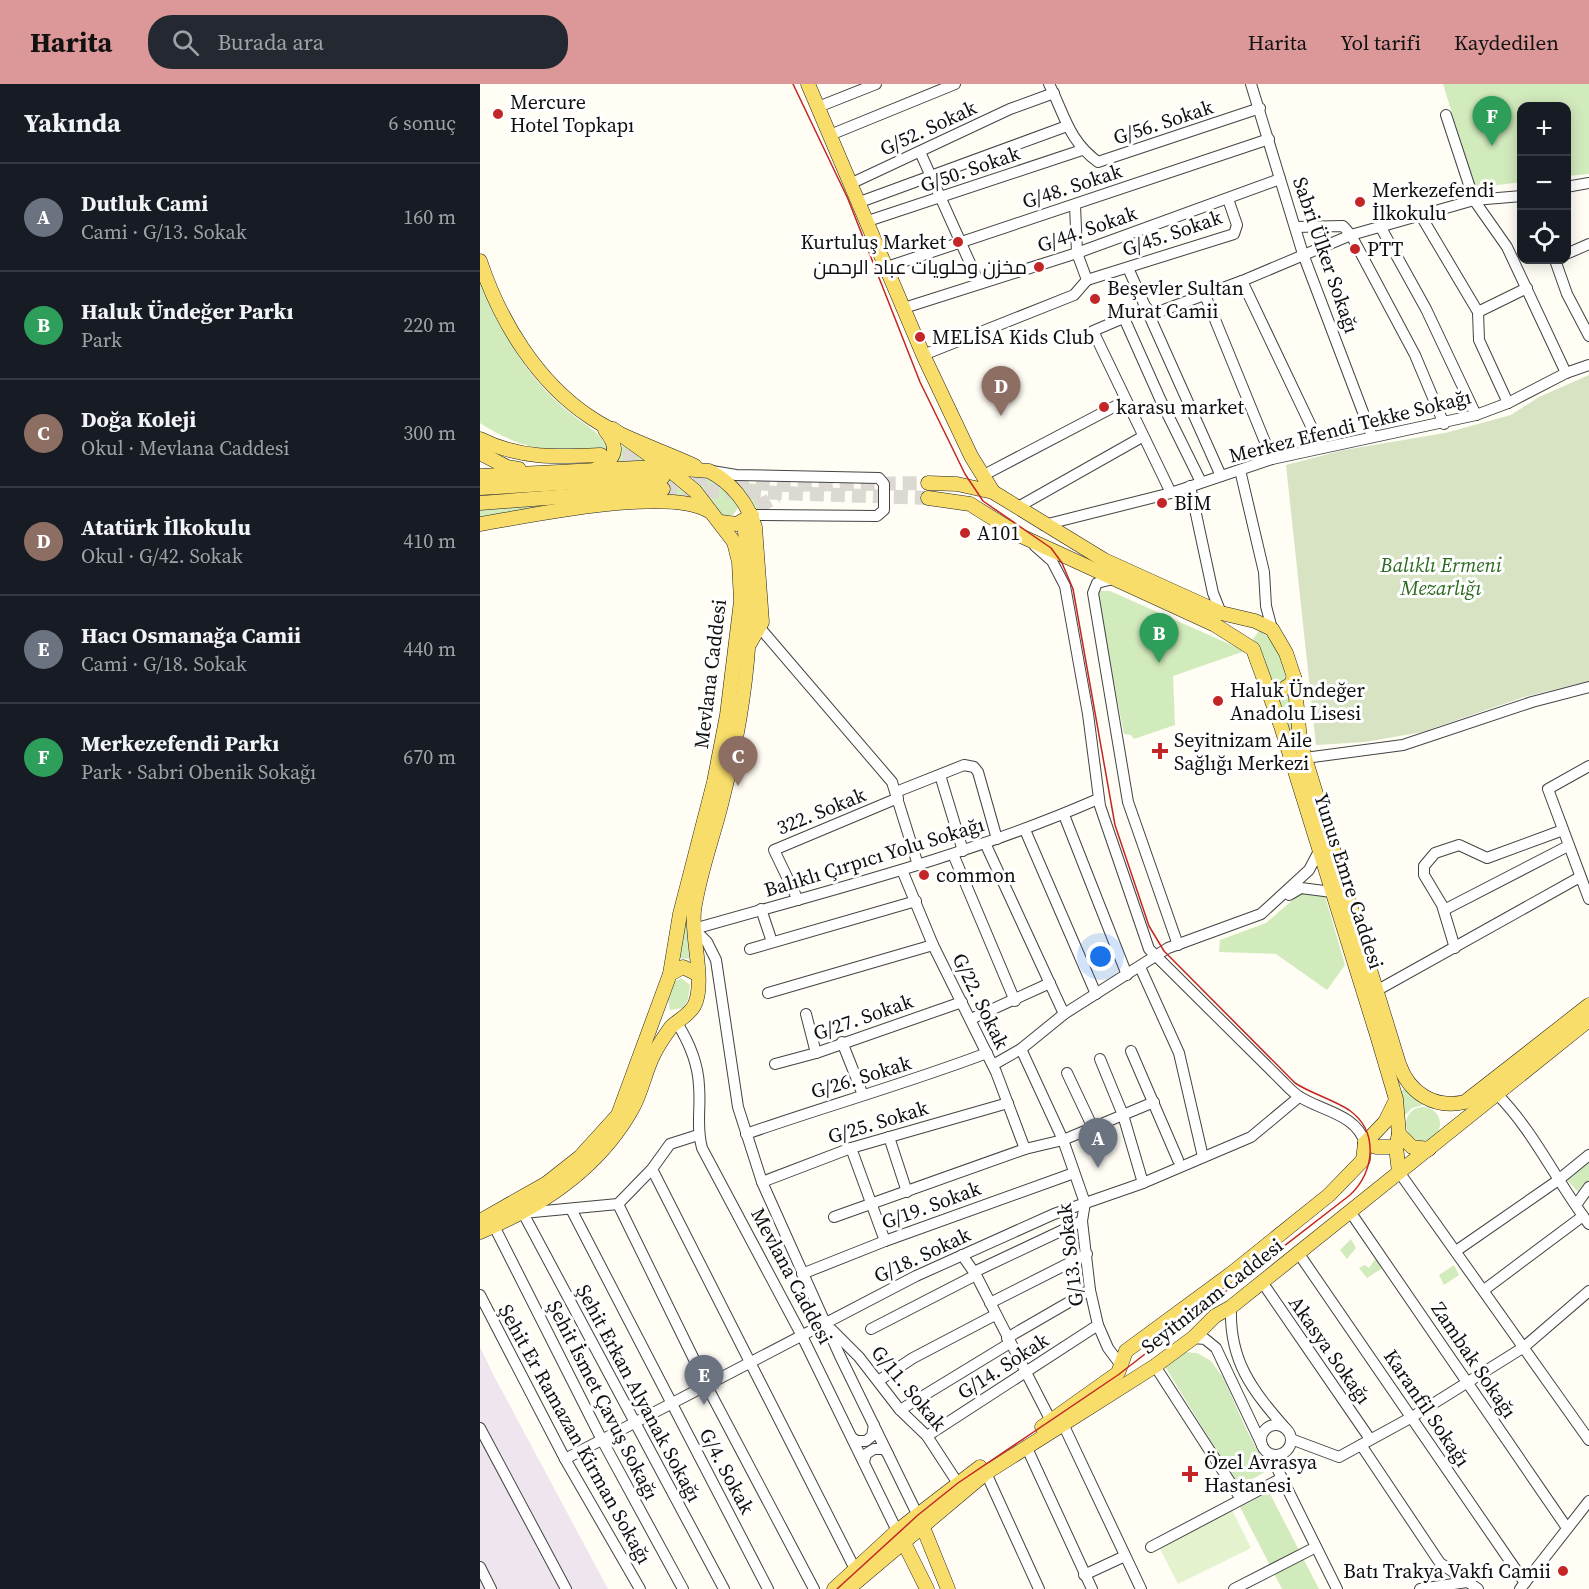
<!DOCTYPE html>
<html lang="tr">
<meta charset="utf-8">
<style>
:root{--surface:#171b24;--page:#242831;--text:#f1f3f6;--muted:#9ea1a6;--line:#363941;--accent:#dc9798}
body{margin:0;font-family:"Source Serif 4",Cairo,serif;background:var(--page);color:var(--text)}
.controls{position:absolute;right:18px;top:18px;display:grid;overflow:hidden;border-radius:12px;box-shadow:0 3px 15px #0003}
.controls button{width:54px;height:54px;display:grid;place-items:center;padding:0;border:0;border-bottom:2px solid var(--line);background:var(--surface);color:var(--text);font:30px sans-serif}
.you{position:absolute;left:621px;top:873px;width:21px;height:21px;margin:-15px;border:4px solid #fff;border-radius:50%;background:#1a73e8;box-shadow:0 0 0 9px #1a73e833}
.badge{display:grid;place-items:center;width:39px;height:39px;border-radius:50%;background:var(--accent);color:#fff;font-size:20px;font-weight:700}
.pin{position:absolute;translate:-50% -50px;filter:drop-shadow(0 2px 3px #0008)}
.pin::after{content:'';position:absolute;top:32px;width:21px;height:18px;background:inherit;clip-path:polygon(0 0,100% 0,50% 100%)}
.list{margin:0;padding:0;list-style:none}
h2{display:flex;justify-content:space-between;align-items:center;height:78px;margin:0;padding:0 24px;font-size:26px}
h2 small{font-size:20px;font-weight:400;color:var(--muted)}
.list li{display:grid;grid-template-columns:39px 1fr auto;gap:18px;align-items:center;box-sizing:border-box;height:108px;padding:0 24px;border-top:2px solid var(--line)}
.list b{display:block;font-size:22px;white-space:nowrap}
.list p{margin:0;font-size:20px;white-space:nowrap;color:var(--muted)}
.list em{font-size:20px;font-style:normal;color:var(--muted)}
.icon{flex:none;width:33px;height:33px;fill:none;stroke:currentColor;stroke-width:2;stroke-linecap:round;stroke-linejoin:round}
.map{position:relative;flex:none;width:1109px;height:1505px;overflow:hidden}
header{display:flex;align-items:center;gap:36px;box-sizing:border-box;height:84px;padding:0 30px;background:var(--accent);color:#111}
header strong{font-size:28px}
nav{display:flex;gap:33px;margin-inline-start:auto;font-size:21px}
.search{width:420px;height:54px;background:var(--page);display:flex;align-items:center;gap:15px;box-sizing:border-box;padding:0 21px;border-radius:24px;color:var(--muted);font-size:22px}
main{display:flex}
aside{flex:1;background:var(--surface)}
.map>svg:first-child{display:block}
.industrial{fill:#eee5ee}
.green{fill:#d2ebbc}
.cemetery{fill:#d7e3c3}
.pitch{fill:#e4f2ce}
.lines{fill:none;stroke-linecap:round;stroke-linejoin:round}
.major-tunnel{stroke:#dbd9d2;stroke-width:14;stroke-dasharray:14 7;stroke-linecap:butt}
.minor-casing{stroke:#434343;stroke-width:12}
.major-casing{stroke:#212121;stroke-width:15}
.minor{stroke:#fff;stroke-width:10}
.major{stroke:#f9dd6a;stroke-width:14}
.tram{stroke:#c32626;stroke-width:1.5}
.poi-dot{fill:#c32626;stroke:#fff;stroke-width:2}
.labels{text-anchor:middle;stroke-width:6;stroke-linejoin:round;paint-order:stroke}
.poi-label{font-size:20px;fill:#101010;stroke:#fff;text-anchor:start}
.street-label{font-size:20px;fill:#101010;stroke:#fff}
.park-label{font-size:20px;font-style:italic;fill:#2b6a1f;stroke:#fff}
</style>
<header>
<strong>Harita</strong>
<div class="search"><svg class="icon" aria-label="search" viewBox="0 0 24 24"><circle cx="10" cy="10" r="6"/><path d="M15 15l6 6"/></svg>Burada ara</div>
<nav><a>Harita</a><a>Yol tarifi</a><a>Kaydedilen</a></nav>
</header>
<main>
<aside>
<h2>Yakında<small>6 sonuç</small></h2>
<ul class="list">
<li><span class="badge" style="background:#6b7280">A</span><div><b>Dutluk Cami</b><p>Cami · G/13. Sokak</p></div><em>160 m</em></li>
<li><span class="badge" style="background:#2e9e5b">B</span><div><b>Haluk Ündeğer Parkı</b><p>Park</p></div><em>220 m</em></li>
<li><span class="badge" style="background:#8d6e63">C</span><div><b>Doğa Koleji</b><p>Okul · Mevlana Caddesi</p></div><em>300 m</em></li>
<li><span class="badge" style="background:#8d6e63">D</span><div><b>Atatürk İlkokulu</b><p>Okul · G/42. Sokak</p></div><em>410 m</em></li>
<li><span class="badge" style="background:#6b7280">E</span><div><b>Hacı Osmanağa Camii</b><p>Cami · G/18. Sokak</p></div><em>440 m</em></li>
<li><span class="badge" style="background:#2e9e5b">F</span><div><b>Merkezefendi Parkı</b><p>Park · Sabri Obenik Sokağı</p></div><em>670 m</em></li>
</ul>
</aside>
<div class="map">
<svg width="1109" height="1505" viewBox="0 0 1109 1505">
<rect width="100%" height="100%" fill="#fffdf4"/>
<path class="industrial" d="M0,1263l13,27 115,215h-128z"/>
<g class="green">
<path d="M963,0h146v90l-22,2 -1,-70h-44l-1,76 -46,6z"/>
<path d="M0,196c20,49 43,93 84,128 15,14 40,24 45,45 -53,-1 -83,0 -129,-30z"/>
<path d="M143,361l24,17 -31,2z"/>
<path d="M185,388l26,23h-26z"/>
<path d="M227,395c14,4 25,16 31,29l-5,7h-10l-22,-26v-7z"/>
<path d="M256,398l21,2v14l7,1 -1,10h-6z"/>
<path d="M116,415l-116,19v-8z"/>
<path d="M620,507h10l135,60 -72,25 2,49 -41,14 -3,-4 -7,-1 -27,-138z"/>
<path d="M779,547c17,6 24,30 27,46l-5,7 -8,-2 -12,-32 -8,-11z"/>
<path d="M809,611l4,46 -15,-42z"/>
<path d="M821,809l24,3 20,69 -18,25 -51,-36 -57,-2 1,-12 46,-17z"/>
<path d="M205,835h3l1,40 -12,-1z"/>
<path d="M201,894l9,7 -2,14 -5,9 -13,2 -2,-10 6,-18z"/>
<path d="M924,1005l19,16 -11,3 -7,7 -4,-24z"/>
<circle cx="943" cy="1040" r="17"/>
<path d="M1109,1076v21l-9,13 -15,-16z"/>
<path d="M871,1155l5,9 -9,11 -7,-9z"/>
<path d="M897,1172l7,11 -17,11 -8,-10 6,-3 4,3z"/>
<path d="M974,1181l5,10 -15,10 -5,-10z"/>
<path d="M702,1268l15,1 14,8 13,18 22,50 22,41 -29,17 -75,-122z"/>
<path d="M789,1408l50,97h-37l-42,-82z"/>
</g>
<path class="cemetery" d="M1109,291v306l-65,16 -102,35 -57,10 -49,3 -30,-280 58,-15 101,-17 66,-18 28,-18z"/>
<path class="pitch" d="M752,1426l19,38 -73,36 -19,-37z"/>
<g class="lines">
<g class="major-tunnel">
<path d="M122,371l55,4"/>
<path d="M192,393l110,8 146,-2"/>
<path d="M183,405l265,9"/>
<path d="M266,440l7,-14 24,-14"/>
</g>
<defs>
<g id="minor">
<path d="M569,0c16,31 19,56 49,78l162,-54"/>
<path d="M771,0l52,170 69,182"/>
<path d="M338,23l58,-23"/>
<path d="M966,31l28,85 33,47 59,126"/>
<path d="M350,51l125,-51"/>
<path d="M440,68l59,131"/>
<path d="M372,99l158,-74 44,-16"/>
<path d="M1086,103l23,-4"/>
<path d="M380,118l207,-76"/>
<path d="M595,121l2,48 10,27"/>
<path d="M941,132l57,96 1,28 29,63"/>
<path d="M388,137l214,-71"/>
<path d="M900,142l46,83 50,106"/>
<path d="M815,143l48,-1 8,9 64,120 29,69"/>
<path d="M1086,170l23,-10"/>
<path d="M1075,176l12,34 22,42"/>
<path d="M407,183l382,-128"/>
<path d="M648,184l93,208"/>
<path d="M607,196l147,-46 3,-9 -9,-26"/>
<path d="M762,197l79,166"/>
<path d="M725,211l67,164"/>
<path d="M424,224l173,-55 203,-74"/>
<path d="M667,224l-54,23 78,162"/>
<path d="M998,228l49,-24"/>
<path d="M670,231l92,-34 109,-46 123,-35 48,-4"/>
<path d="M644,234l37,83 40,81"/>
<path d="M443,271l151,-60 13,-15"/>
<path d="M760,386l24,102 2,34 6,23"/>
<path d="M232,387l24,4 143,3 5,6v26l-7,6 -125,-1"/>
<path d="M502,392l143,-75"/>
<path d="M710,402l23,107 8,20"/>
<path d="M538,423l124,-70"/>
<path d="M564,441l127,-32 101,-34 204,-44 32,-12 58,-30 23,-8"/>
<path d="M555,462l17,15 13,25 23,128 12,92 49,143 133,132c5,5 11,12 18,16 22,14 56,17 65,46"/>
<path d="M633,495l-16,4 -4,10 35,209 50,143"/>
<path d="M280,544l132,154 26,83"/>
<path d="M825,674l98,-13 129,-43 57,-15"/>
<path d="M1109,682l-41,23 41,110"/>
<path d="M460,691l23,76"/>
<path d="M416,708l68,-27 10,2 4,5 19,67"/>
<path d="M584,731l63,160"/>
<path d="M545,746l71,164"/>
<path d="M505,759l79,171"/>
<path d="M473,770l62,147"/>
<path d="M422,786l31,75 63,127 29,77"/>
<path d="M809,811l12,-7 31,4"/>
<path d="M318,816l-24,-50 124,-52"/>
<path d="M281,825l11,33"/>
<path d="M964,826l124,-64"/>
<path d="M214,845l13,13 9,18 22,147 24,75 78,174 81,166"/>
<path d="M214,845c136,-39 274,-73 404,-130"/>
<path d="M975,864l-13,-43 -18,-30v-9l11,-13 24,-8 28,13 76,-28"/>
<path d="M270,865l166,-48"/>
<path d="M660,883l39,86 24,104"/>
<path d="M896,907l204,-114"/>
<path d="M288,909l165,-48"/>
<path d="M326,930l10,39"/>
<path d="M491,935l79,-36"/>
<path d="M197,939c12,19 21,40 22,63 2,21 -3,41 3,62l100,188 98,201"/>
<path d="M362,958l21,53"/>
<path d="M541,965l42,91 22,63 -3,18 8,69 8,35 10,23 12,16"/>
<path d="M651,967l47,109"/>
<path d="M620,975l23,56 20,68"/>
<path d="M295,980l41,-11 146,-51"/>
<path d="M513,981l28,-16 43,-35 104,-66 93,-34 48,-44 10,-19"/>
<path d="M587,989l26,55"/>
<path d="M1016,1009c38,38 60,88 93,131"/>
<path d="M266,1050c80,-28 162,-51 241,-81"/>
<path d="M218,1051l-28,9 -18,25 -34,35 -95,9 201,376"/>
<path d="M409,1053l18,55"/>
<path d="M371,1064l34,93"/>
<path d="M172,1085l203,400"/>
<path d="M919,1088l190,268"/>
<path d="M282,1098l89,-34 157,-45"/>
<path d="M138,1120l92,188 104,197"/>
<path d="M1096,1121l13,-18"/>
<path d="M91,1125l197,380"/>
<path d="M871,1129l216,315"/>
<path d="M354,1133l191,-68 38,-9 91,-38"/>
<path d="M14,1142l108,214 81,149"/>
<path d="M976,1167l101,-70 32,-26"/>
<path d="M819,1170l226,329"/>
<path d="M482,1171l14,20 75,146"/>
<path d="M494,1188l108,-51"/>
<path d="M322,1190l83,-33 189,-68"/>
<path d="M782,1198l108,157"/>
<path d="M1004,1206l99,-74"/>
<path d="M0,1211l85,164 75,130"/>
<path d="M510,1219l97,-49"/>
<path d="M751,1223c-2,54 21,83 55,122"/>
<path d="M391,1245l105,-54"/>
<path d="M352,1246l27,27 41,53 27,26 30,46"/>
<path d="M527,1254l83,-48"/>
<path d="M713,1254l12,1 11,9 46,97"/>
<path d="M675,1282l86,133"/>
<path d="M398,1297l35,-23 82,-43"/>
<path d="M420,1326l110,-67"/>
<path d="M583,1340l78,165"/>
<circle cx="796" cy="1356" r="15"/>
<path d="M0,1344l86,161"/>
<path d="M447,1352l171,-111"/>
<path d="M372,1354l5,3h9l6,-5 2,-11"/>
<path d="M811,1355l48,18 73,-40 112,-70 65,-56"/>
<path d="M881,1361l79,118 38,26"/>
<path d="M546,1362l66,143"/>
<path d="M790,1370l67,135"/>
<path d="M85,1375l351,-183 138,-62 89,-31 108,-46 48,-40"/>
<path d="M384,1378l2,-8 8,-5h10l4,5"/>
<path d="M506,1389l53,116"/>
<path d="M671,1463l131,-69"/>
<path d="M0,1483l11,22"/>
<path d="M604,1491l41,-19"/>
<path d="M754,1505l82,-42"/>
<path d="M940,1505l47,-7"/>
<path d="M1040,1505l69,-88"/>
</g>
<g id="major">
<path d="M328,0l117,275 46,97 22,36"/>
<path d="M0,177c20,60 57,121 110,156 31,21 71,33 105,49"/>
<path d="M0,355c39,20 78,18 121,16"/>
<path d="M0,369l27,14 12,2"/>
<path d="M116,385c20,-10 24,-21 9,-39"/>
<path d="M0,392l177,-9 52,4c22,11 39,32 46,56l7,95 -12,21"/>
<path d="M448,399l29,1 36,8 111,68 117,53 34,8 17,8 14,24 8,24 6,63 5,18 94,306c10,29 35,45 66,38l124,-97"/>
<path d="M0,404l183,-11"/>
<path d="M448,414l42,6 51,32 194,89 38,24 28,77 96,309 19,64 3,35 13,13 17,2"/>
<path d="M0,419l183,-14"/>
<path d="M241,438l16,2 15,-9"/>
<path d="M0,440c50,-8 188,-38 229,-13"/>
<path d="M788,603l14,3 9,-6 3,-7"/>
<path d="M190,890l13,-7 14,7"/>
<path d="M919,1050l-3,13 3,25"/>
<path d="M885,1059l20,-21 10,-20"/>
<path d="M885,1059l11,4h20"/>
<path d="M0,1137l67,-38 33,-26 38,-42 52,-141 10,-60 34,-132 13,-67 14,-114 -2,-39 -5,-20 -39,-51 -29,-24 -53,-38"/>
<path d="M0,1148c62,-26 119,-64 152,-123 11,-19 13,-40 24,-59 4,-7 10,-16 15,-23 7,-7 17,-11 23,-21 12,-22 -3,-69 0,-95 5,-37 19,-73 28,-110 22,-87 36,-180 23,-269"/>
<path d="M562,1343l76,-54 8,-22 106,-78 97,-78 34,-35 2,-17"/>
<path d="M442,1441l26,64"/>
<path d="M423,1457l24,48"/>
<path d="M354,1505l63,-58 83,-64"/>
<path d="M368,1505l138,-116 169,-107 38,-28 22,-22 16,-9 358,-287"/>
</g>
</defs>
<use href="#minor" class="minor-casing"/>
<use href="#major" class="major-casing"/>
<use href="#minor" class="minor"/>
<use href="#major" class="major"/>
<path class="tram" d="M313,0l55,115 72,183 45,92 18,27 68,47 11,15 11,26 42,236 34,101 15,25 131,132c17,11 37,16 54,27 30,21 26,62 1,85l-232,180 -160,108 -40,32 -81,74"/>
</g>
<g class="poi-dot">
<circle cx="18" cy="30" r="6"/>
<circle cx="880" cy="118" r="6"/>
<circle cx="478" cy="158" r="6"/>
<circle cx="875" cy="165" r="6"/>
<circle cx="559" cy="183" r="6"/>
<circle cx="615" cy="215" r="6"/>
<circle cx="440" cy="253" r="6"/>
<circle cx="624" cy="323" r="6"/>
<circle cx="682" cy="419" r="6"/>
<circle cx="485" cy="449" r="6"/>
<circle cx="738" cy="617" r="6"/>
<path d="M677 658h6v6h6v6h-6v6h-6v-6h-6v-6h6z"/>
<circle cx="444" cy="791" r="6"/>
<path d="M707 1381h6v6h6v6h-6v6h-6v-6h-6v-6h6z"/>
<circle cx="1083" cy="1487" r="6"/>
</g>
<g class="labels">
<g class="poi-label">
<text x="30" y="25">Mercure<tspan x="30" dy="23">Hotel Topkapı</tspan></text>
<text x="892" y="113">Merkezefendi<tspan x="892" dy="23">İlkokulu</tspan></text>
<text x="466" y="165" text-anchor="end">Kurtuluş Market</text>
<text x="887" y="172">PTT</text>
<text x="547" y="190" text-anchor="end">مخزن وحلويات عباد الرحمن</text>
<text x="627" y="211">Beşevler Sultan<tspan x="627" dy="23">Murat Camii</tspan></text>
<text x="452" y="260">MELİSA Kids Club</text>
<text x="636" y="330">karasu market</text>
<text x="694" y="426">BİM</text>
<text x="497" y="456">A101</text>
<text x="750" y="613">Haluk Ündeğer<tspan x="750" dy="23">Anadolu Lisesi</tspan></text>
<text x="694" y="663">Seyitnizam Aile<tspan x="694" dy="23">Sağlığı Merkezi</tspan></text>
<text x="456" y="798">common</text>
<text x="724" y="1385">Özel Avrasya<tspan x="724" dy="23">Hastanesi</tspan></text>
<text x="1071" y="1494" text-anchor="end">Batı Trakya Vakfı Camii</text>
</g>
<g class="street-label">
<text transform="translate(683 38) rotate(-18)" y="7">G/56. Sokak</text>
<text transform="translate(448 44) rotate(-25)" y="7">G/52. Sokak</text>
<text transform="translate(490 85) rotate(-19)" y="7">G/50. Sokak</text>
<text transform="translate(592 102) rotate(-18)" y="7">G/48. Sokak</text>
<text transform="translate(607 145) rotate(-19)" y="7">G/44. Sokak</text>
<text transform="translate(692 149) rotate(-19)" y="7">G/45. Sokak</text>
<text transform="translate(846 171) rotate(71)" y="7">Sabri Ülker Sokağı</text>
<text transform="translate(870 342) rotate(-14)" y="7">Merkez Efendi Tekke Sokağı</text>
<text transform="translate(230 590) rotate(-83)" y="7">Mevlana Caddesi</text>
<text transform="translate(341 727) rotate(-22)" y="7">322. Sokak</text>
<text transform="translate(394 773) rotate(-17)" y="7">Balıklı Çırpıcı Yolu Sokağı</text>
<text transform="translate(869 797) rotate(72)" y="7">Yunus Emre Caddesi</text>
<text transform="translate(501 917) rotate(64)" y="7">G/22. Sokak</text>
<text transform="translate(383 933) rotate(-19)" y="7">G/27. Sokak</text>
<text transform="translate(381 993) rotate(-17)" y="7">G/26. Sokak</text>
<text transform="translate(398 1038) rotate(-17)" y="7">G/25. Sokak</text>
<text transform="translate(451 1121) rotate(-20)" y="7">G/19. Sokak</text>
<text transform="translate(442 1171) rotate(-25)" y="7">G/18. Sokak</text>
<text transform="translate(590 1171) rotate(-97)" y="7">G/13. Sokak</text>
<text transform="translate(312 1192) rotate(62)" y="7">Mevlana Caddesi</text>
<text transform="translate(732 1212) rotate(-38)" y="7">Seyitnizam Caddesi</text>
<text transform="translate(850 1266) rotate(55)" y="7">Akasya Sokağı</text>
<text transform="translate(994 1276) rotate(56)" y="7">Zambak Sokağı</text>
<text transform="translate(523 1282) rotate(-33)" y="7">G/14. Sokak</text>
<text transform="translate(429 1304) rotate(50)" y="7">G/11. Sokak</text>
<text transform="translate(159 1309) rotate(62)" y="7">Şehit Erkan Alyanak Sokağı</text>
<text transform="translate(123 1316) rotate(63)" y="7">Şehit İsmet Çavuş Sokağı</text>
<text transform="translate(947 1324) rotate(56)" y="7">Karanfil Sokağı</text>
<text transform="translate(95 1350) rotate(61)" y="7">Şehit Er Ramazan Kirman Sokağı</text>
<text transform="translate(247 1387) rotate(62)" y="7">G/4. Sokak</text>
</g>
<g class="park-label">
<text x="961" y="488">Balıklı Ermeni<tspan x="961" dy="23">Mezarlığı</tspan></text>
</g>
</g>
</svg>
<div class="controls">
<button>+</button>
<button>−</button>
<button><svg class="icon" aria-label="locate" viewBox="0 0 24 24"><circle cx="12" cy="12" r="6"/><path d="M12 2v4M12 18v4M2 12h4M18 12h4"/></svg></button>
</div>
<div class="you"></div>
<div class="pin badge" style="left:618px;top:1084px;background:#6b7280">A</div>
<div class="pin badge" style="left:679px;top:579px;background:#2e9e5b">B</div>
<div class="pin badge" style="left:258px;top:702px;background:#8d6e63">C</div>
<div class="pin badge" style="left:521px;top:332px;background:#8d6e63">D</div>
<div class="pin badge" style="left:224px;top:1321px;background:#6b7280">E</div>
<div class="pin badge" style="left:1012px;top:62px;background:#2e9e5b">F</div>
</div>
</main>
